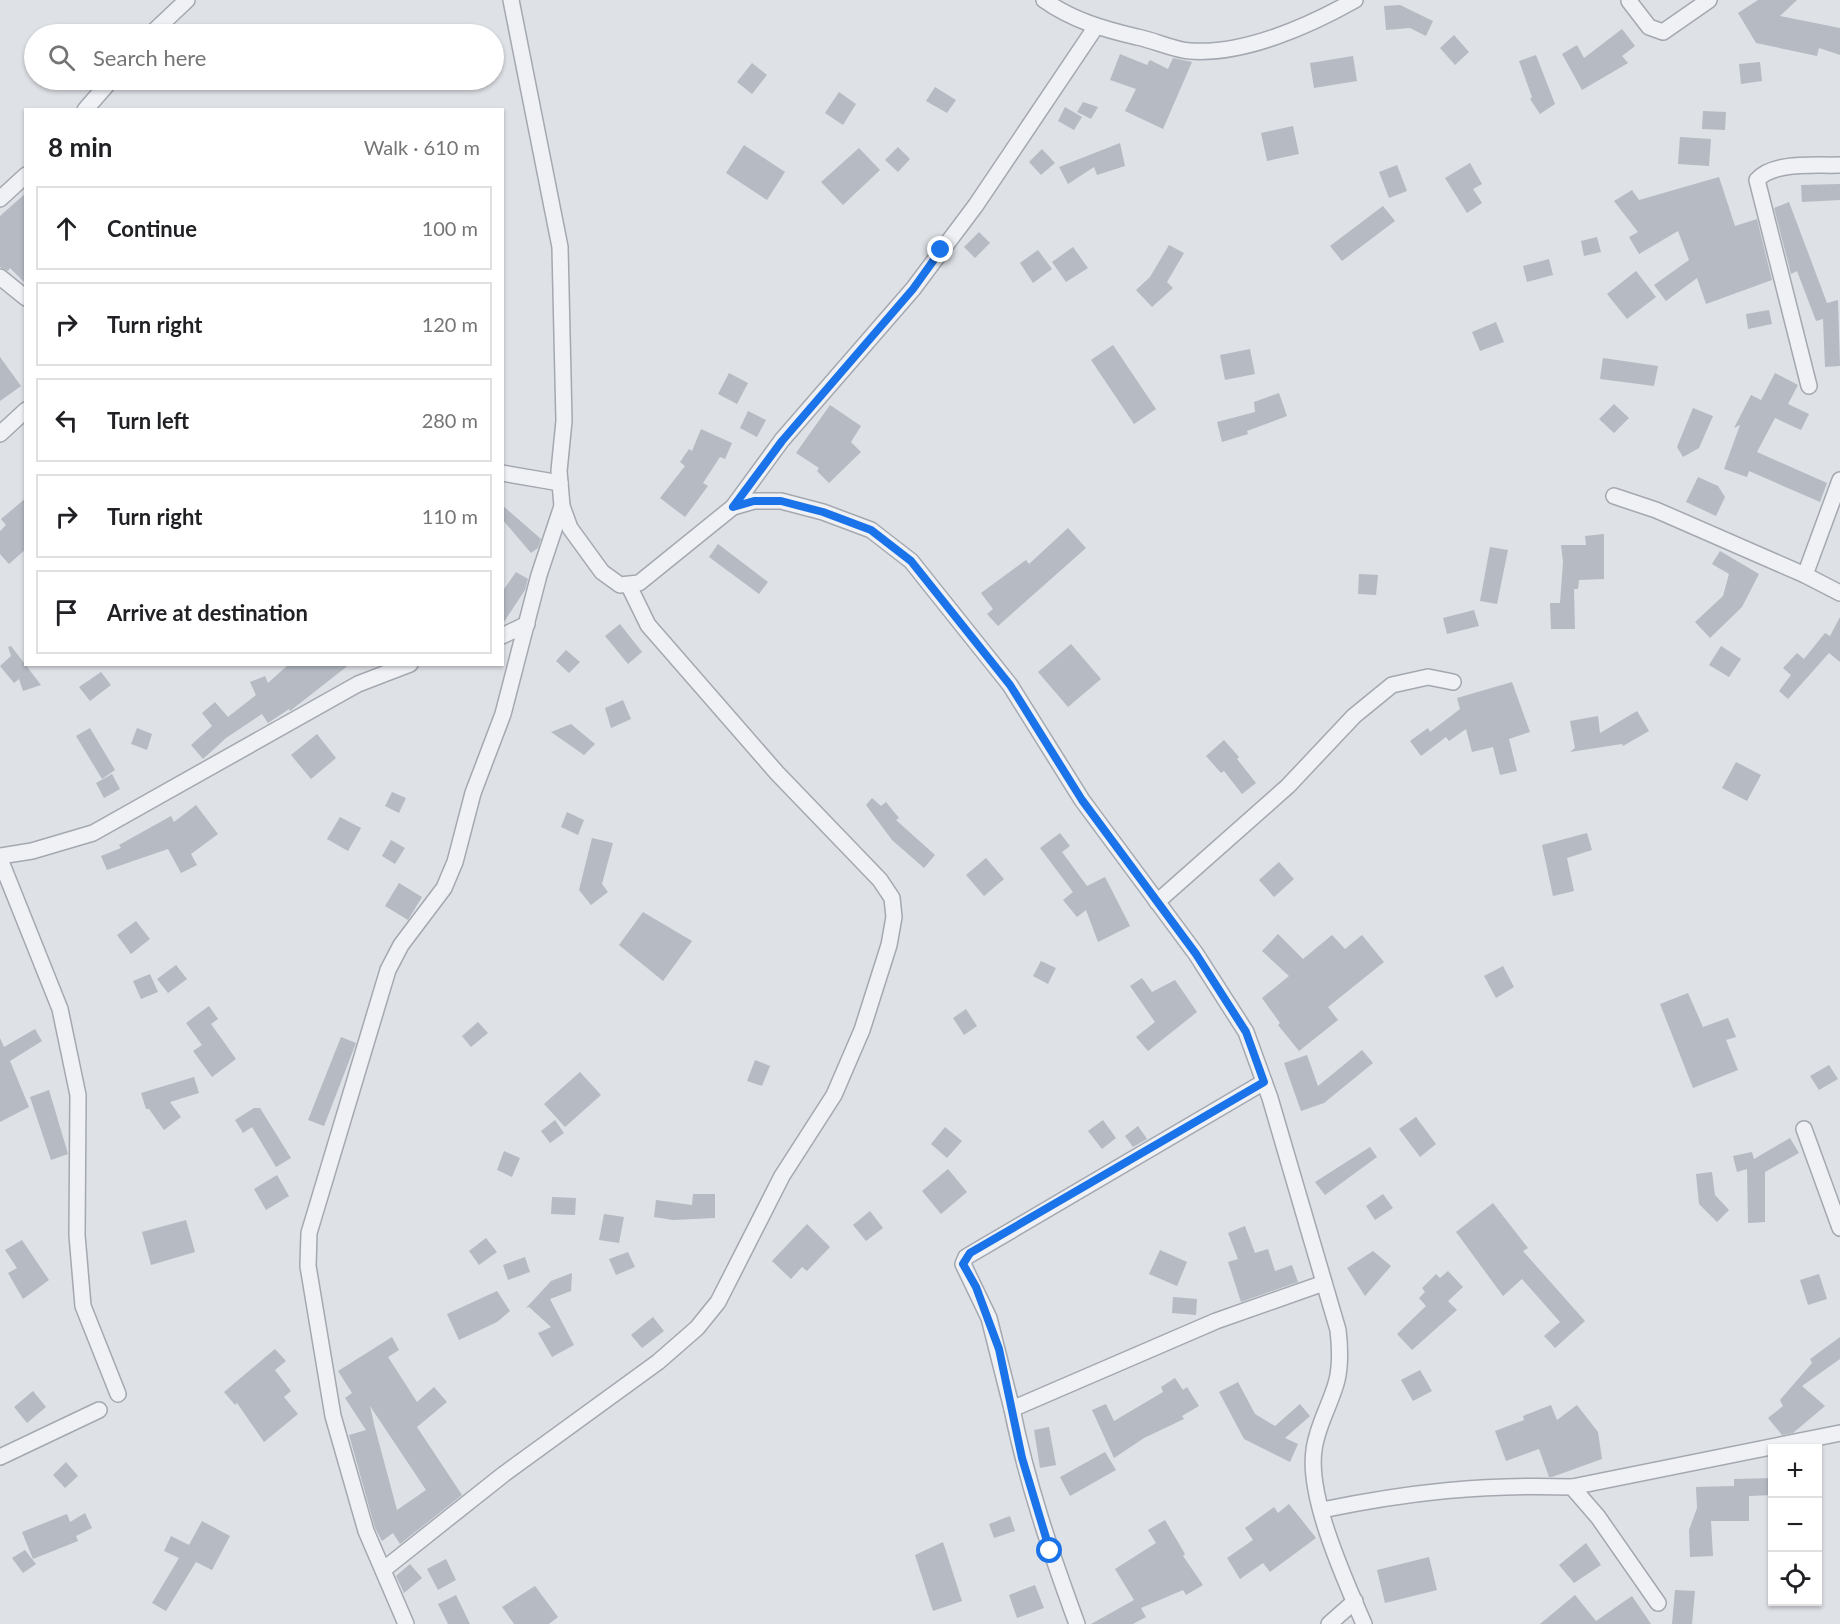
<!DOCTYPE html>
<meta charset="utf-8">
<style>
:root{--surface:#fff;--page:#f2f2f2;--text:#202124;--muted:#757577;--line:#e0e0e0}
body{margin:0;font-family:Lato,sans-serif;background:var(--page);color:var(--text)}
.controls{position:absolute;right:18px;bottom:18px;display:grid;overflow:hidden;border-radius:0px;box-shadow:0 2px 4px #0004}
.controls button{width:54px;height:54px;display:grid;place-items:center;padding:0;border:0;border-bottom:2px solid var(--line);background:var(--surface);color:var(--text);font:30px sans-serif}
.stop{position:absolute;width:18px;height:18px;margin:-14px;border:4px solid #1a73e8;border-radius:50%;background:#fff}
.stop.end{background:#1a73e8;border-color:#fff;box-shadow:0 2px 6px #0008}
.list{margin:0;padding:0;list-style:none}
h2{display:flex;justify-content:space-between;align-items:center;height:78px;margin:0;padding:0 24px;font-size:26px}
h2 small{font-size:20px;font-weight:400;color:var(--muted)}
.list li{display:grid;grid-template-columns:39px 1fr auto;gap:18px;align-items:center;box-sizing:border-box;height:84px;margin:0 12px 12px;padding:0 12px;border:2px solid var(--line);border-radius:0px}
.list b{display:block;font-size:22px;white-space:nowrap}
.list em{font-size:20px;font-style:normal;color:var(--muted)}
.icon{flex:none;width:33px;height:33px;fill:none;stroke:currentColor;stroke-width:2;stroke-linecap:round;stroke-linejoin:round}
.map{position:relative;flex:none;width:1840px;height:1624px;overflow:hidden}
.search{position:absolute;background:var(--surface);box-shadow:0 2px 4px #0004;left:24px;top:24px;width:480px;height:66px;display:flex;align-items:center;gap:15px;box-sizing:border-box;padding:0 21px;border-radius:33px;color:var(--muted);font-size:22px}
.panel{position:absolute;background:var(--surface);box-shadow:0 2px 4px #0004;left:24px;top:108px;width:480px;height:558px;border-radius:0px}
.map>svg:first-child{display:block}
.building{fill:#b5bac3;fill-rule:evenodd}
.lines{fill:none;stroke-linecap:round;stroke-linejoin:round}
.street-casing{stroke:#a4a8b0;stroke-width:18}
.street{stroke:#f0f1f5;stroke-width:15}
.route{stroke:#1a73e8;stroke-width:8}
</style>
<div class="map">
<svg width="1840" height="1624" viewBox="0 0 1840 1624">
<rect width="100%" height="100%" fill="#dee1e6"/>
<g class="building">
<path d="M1758,0h39l-17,16 60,12v27l-21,-7 -2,8 -61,-13 -18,-30z"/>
<path d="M1400,5l33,16 -7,15 -16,-8 -24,2 -2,-24z"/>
<path d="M1622,29l13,17 -13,10 6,7 -46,27 -20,-36 15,-9 7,13z"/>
<path d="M1454,35l15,17 -14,13 -15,-17z"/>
<path d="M1120,54l27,11 3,-5 18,9 5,-11 19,4 -29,67 -38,-18 11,-22 -26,-9z"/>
<path d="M1536,55l19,49 -15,10 -10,-15 2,-2 -13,-36z"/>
<path d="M1353,56l4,25 -43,7 -4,-25z"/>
<path d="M1760,62l2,19 -21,3 -2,-20z"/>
<path d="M752,63l15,12 -15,19 -15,-12z"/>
<path d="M935,87l21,13 -9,13 -21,-12z"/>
<path d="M839,92l17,12 -13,21 -18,-12z"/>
<path d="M1083,102l15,5 -7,12 -14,-7z"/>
<path d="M1065,107l17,10 -8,13 -16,-9z"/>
<path d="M1703,111l23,1 -1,18 -23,-1z"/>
<path d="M1293,126l6,28 -32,7 -6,-28z"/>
<path d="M1680,137l31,2 -2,27 -31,-2z"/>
<path d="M1120,143l5,23 -28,9 -3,-8 -26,17 -9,-17z"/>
<path d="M744,145l41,27 -18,28 -41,-27z"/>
<path d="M898,147l12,12 -12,13 -13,-12z"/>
<path d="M859,148l21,22 -37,35 -22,-23z"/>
<path d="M1042,149l13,14 -14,12 -12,-13z"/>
<path d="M1470,163l12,21 -9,5 9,14 -15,10 -22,-35z"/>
<path d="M1397,165l10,26 -18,7 -10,-26z"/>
<path d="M1719,177l16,49 22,-7 15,61 -66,24 -9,-26 -31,23 -12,-16 35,-25 -11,-29 -39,23 -10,-17 9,-5 -24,-31 18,-11 7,10z"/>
<path d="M1840,184v16l-38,2 -1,-17z"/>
<path d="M26,193v91l-16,-16 -2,3 -8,-4v-51z"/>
<path d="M1789,202l38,101 11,-3 2,66 -15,1 -2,-48 -7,2 -19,-50 -6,3 -17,-66z"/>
<path d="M1383,206l12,15 -53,40 -12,-15z"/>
<path d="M979,232l11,11 -15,15 -11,-11z"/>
<path d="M1597,237l4,15 -17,4 -3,-15z"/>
<path d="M1169,245l15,8 -17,29 6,6 -21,19 -16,-17 14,-13z"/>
<path d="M1073,247l15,21 -22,14 -14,-20z"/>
<path d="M1038,250l14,19 -19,14 -13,-20z"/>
<path d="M1549,259l4,16 -26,7 -4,-16z"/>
<path d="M1636,271l20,26 -29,22 -20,-25z"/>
<path d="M1769,310l3,14 -24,5 -2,-15z"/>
<path d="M1496,322l8,20 -24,9 -8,-19z"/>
<path d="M1113,345l43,64 -22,15 -43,-64z"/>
<path d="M1250,349l5,25 -30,6 -5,-25z"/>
<path d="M0,357l21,29 -21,15z"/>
<path d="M1603,358l55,8 -4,20 -54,-7z"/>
<path d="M729,373l19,10 -11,21 -19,-10z"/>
<path d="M1775,373l23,12 -10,19 21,10 -8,16 -26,-12 -18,34 70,31 -7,19 -71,-31 -2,6 -23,-8 16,-44 -6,3 17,-33 10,5z"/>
<path d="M1279,393l8,23 -40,15 1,3 -26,8 -5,-20 38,-10 -1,-10z"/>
<path d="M1614,404l15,14 -15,15 -15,-14z"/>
<path d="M830,405l31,21 -10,16 10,10 -32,31 -12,-12 2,-3 -23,-15z"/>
<path d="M1693,408l20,8 -14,32 -16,9 -6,-10z"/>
<path d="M748,411l18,9 -9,17 -17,-9z"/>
<path d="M701,429l31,14 -7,16 -5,-2 -17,26 5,3 -23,31 -25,-19 25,-32 -5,-4 9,-13 3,2z"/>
<path d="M1698,477l20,9 7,11 -9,19 -30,-14z"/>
<path d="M26,498v51l-17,15 -9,-10v-23l6,-6 -5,-6z"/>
<path d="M502,505l39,34 -3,9 -7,5 -29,-34z"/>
<path d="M1068,528l18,20 -88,78 -11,-12 6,-5 -12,-16 45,-33 3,4z"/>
<path d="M1604,534v45l-25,1 -1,9h-4l1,40h-24l-1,-26h10l3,-41 -2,-17h25l-1,-9z"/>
<path d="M718,544l50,38 -9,12 -50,-37z"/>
<path d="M1490,547l18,3 -11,54 -17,-3z"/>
<path d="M1720,551l39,23 -17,33 -32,31 -15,-16 28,-26 6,-22 -17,-10z"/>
<path d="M516,572l12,7 -3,11 -23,35v-33z"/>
<path d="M1359,574l19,1 -2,20 -18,-1z"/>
<path d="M1474,610l5,16 -32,8 -4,-16z"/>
<path d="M1840,617v45l-11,-9 -41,46 -9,-8 12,-16 -8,-7 14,-15 7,6 21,-26 5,3z"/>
<path d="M620,624l22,28 -14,12 -23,-28z"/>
<path d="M1071,644l30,35 -33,28 -30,-35z"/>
<path d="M11,646l30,39 -18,6 -4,-12 -5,4 -14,-17 11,-10 -3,-9z"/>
<path d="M1721,646l20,13 -12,18 -20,-12z"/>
<path d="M566,650l14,12 -11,11 -13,-12z"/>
<path d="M289,664h61l-60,47 -1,-2 -21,14 -6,-9 -36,24 -23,21 -12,-14 21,-19 -10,-13 13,-11 13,15 28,-22 -6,-13 15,-6 3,7z"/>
<path d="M101,672l10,13 -21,16 -11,-14z"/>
<path d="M1512,682l18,50 -21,7 8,32 -17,4 -7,-28 -21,5 -6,-23 -17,12 -3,-4 -25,19 -11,-15 18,-13 2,4 30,-23 -3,-11z"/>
<path d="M623,700l8,19 -20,9 -6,-20z"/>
<path d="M1637,711l12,20 -26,15 -1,-2 -52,8 5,-4 -5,-27 28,-5 2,17z"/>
<path d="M571,724l24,20 -11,11 -33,-23z"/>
<path d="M90,728l25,42 -13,9 -26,-43z"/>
<path d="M137,728l15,6 -5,16 -16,-6z"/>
<path d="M317,734l19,24 -25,21 -20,-24z"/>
<path d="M1224,740l15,17 -2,2 19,24 -14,11 -18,-23 -3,2 -15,-17z"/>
<path d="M1736,762l25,13 -14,26 -25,-13z"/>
<path d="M112,774l8,15 -16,9 -8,-15z"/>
<path d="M392,792l14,6 -7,15 -14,-7z"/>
<path d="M872,798l9,8 5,-4 13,16 -3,2 39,35 -11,13 -32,-28 -26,-35z"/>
<path d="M196,805l22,29 -27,20 6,11 -16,8 -13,-24 -61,21 -6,-14 20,-8 -2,-3 52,-29 3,6z"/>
<path d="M567,812l17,8 -6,15 -17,-8z"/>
<path d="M340,817l21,11 -13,23 -21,-12z"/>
<path d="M1060,833l10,13 -8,6 25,34 18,-9 25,49 -32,16 -12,-32 -9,7 -14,-17 10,-8 -33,-44z"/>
<path d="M1587,833l5,17 -25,8 7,33 -21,5 -11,-51z"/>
<path d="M592,838l21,5 -11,41 6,8 -17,13 -12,-15z"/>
<path d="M391,840l14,8 -10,16 -13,-8z"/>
<path d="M986,858l18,21 -20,17 -18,-21z"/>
<path d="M1279,862l15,17 -20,18 -15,-17z"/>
<path d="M399,883l23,14 -14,23 -23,-14z"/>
<path d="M643,912l49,29 -29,40 -44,-36z"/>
<path d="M136,921l14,18 -19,15 -14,-19z"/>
<path d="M1278,934l25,25 29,-24 13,14 17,-14 22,27 -56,45 10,13 -39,31 -21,-26 2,-2 -18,-25 27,-22 -27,-25z"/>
<path d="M1041,961l15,7 -8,16 -15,-8z"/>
<path d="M176,965l11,14 -19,14 -11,-14z"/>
<path d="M1503,966l11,21 -18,11 -12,-22z"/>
<path d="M150,974l8,18 -17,7 -8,-18z"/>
<path d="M1142,978l10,14 23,-12 22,32 -49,39 -12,-14 19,-15 -25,-36z"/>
<path d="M1688,993l15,34 25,-9 8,19 -10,3 12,30 -45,18 -33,-84z"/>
<path d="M209,1006l9,13 -7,5 25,35 -24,18 -19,-26 9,-6 -16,-22z"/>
<path d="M966,1009l11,17 -13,9 -11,-17z"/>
<path d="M478,1022l10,11 -17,14 -9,-11z"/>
<path d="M35,1029l7,12 -32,20 19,46 -29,15v-84l4,9z"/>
<path d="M341,1037l15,6 -32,83 -16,-6z"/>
<path d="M1362,1050l11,13 -49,40 -23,8 -17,-48 23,-8 11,31z"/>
<path d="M755,1060l15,6 -8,20 -15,-5z"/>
<path d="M1829,1065l9,14 -19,11 -9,-14z"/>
<path d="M580,1072l21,23 -36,32 -21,-23z"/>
<path d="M194,1077l5,16 -29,9 11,15 -17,13 -15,-21h-3l-5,-16z"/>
<path d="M49,1090l19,64 -17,6 -21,-63z"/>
<path d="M254,1108h6l31,50 -15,9 -24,-40 -9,6 -8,-13z"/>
<path d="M1416,1117l20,27 -16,13 -21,-28z"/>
<path d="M555,1120l9,13 -14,10 -9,-12z"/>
<path d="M1103,1120l13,18 -14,11 -14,-18z"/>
<path d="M1138,1126l9,13 -14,8 -8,-11z"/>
<path d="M945,1127l17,14 -15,17 -16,-14z"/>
<path d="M1790,1138l9,15 -34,19v50l-17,1 -1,-54 -10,3 -4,-16 19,-4 2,7z"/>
<path d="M1370,1147l7,10 -52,38 -10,-13z"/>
<path d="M504,1151l16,7 -8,19 -15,-7z"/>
<path d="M948,1169l19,23 -26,22 -19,-23z"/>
<path d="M1712,1172l3,23 14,15 -12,12 -18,-18 -3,-30z"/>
<path d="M277,1175l12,21 -23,14 -12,-21z"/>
<path d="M693,1194h22v24l-42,2 -19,-3 2,-17 36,5z"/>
<path d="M1383,1194l10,14 -18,12 -9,-14z"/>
<path d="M552,1197l24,1 -1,17 -24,-1z"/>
<path d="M1493,1203l35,45 -5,3 62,70 -30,27 -11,-12 16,-14 -38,-43 -19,17 -47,-64z"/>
<path d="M870,1211l13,17 -17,13 -13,-16z"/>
<path d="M604,1214l20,3 -5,26 -20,-3z"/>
<path d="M186,1220l9,32 -44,13 -9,-33z"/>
<path d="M807,1224l23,23 -23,24 -5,-4 -11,12 -19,-18z"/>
<path d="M1245,1226l10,27 13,-4 7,22 17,-6 6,17 -57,20 -13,-40 10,-3 -10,-26z"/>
<path d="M486,1238l11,14 -18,13 -10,-14z"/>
<path d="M22,1240l27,40 -26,19 -15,-26 9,-5 -12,-18z"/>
<path d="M1160,1250l27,12 -10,24 -28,-12z"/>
<path d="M1373,1251l18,15 -26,30 -18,-28z"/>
<path d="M628,1252l7,15 -19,8 -7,-16z"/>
<path d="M525,1257l5,15 -22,8 -5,-15z"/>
<path d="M1448,1271l15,16 -15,14 9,9 -45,40 -15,-16 29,-28 -7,-8 6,-6 -3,-4 14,-14 4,4z"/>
<path d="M572,1273l-1,18 -21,8 24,46 -22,12 -14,-24 13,-6 -22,-20 -3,1 25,-27z"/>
<path d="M1819,1274l8,25 -19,6 -8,-25z"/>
<path d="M497,1291l13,20 -13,11 -38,18 -12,-26z"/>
<path d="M1173,1297l24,2 -1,16 -24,-2z"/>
<path d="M653,1317l11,14 -22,17 -11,-13z"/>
<path d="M392,1337l7,13 -11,7 29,45 17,-15 13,15 -30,25 45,68 -62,49 -7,-11 -11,8 -7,-13 -26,-93 17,-5 -21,-32 7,-5 -14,-22zM370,1406l56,84 -29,20 -22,-82z"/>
<path d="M1840,1337v22l-38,27 23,20 -32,27 -11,2 -14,-17 15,-12 -3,-6 32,-37 -2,-4z"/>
<path d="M275,1349l11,12 -11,9 16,21 -7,6 14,17 -34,28 -27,-39 -2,2 -11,-13z"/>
<path d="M1420,1370l12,21 -19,10 -12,-21z"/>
<path d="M1175,1378l8,12 4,-3 12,19 -17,10 2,3 -40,19 -30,20 -22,-48 14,-6 8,17 49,-29 -2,-5z"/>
<path d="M1238,1382l17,32 20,12 25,-22 10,12 -25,22 13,6 -8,18 -46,-23 -25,-47z"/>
<path d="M33,1391l13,16 -19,16 -13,-16z"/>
<path d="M1551,1405l6,15 20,-15 21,27 4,27 -50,18h-3l-10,-28 -33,12 -11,-30 29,-11 -1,-4z"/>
<path d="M1049,1427l7,38 -16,3 -6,-38z"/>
<path d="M1105,1452l11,18 -46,26 -10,-19z"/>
<path d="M66,1462l12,14 -13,12 -12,-13z"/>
<path d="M1773,1478v17l-24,1v25h-38l2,35 -23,1 -1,-27 8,-22 -1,-21 38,-1v-7z"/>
<path d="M1289,1504l27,34 -46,34 -7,-9 -23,16 -13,-21 26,-18 -8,-12 29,-21 4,6z"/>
<path d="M85,1513l7,15 -16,8 2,5 -45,18 -11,-27 45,-18 3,8z"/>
<path d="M1010,1516l5,15 -21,7 -5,-14z"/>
<path d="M1165,1520l20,34 -2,2 20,29 -17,10 -3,-5 -42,18 5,9 -13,7h-42l43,-24 -19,-31 41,-26 -8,-13z"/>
<path d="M202,1521l28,15 -18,34 -16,-8 -30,49 -14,-8 27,-45 -15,-7 7,-15 18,9z"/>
<path d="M943,1542l19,59 -29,10 -18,-56z"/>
<path d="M1586,1543l15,22 -27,18 -15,-18z"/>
<path d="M25,1550l11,14 -13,9 -11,-15z"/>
<path d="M1429,1557l8,33 -52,13 -8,-33z"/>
<path d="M446,1559l10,21 -18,10 -11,-21z"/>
<path d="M410,1564l12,14 -18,15 -8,-17z"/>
<path d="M1035,1585l9,23 -27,10 -8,-23z"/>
<path d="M535,1586l23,31 -9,7h-35l-12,-17z"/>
<path d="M1675,1590l20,1 -3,33h-20z"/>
<path d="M456,1595l14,29h-22l-10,-20z"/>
<path d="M1575,1595l21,26 36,-25 19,28h-111z"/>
</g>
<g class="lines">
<defs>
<g id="street">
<path d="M511,0l49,247 4,174 -5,50 3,35 8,22 32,44 18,13 19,-2 94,-76 21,-6h27l42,11 48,18 40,31 99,124 72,115 114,154 50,78 24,66 68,232c2,17 3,33 -1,50 -6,24 -20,45 -23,70 -7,47 31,130 50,174"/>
<path d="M1044,0c28,20 59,29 93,37 17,3 36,13 53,14 54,4 119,-25 165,-51"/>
<path d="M1629,1l20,26 14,5 46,-32"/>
<path d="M151,34l36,-34"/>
<path d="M85,110l26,-30"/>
<path d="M0,199l26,-24"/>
<path d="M0,277l26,21"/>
<path d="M1809,386l-52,-206c17,-19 58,-14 83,-15"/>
<path d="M0,434l26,-24"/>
<path d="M502,473l58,10"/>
<path d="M1840,480l-35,95 35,18"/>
<path d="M1614,496l42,14 149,65"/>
<path d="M733,507l49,-67 131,-151 63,-84 119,-177"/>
<path d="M502,636l25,-12"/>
<path d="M0,856l32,-5 61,-18 265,-149 52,-20"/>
<path d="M0,859l60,150 18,86 -1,140 6,71 35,88"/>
<path d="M1157,902l131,-116 66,-70 38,-31 36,-8 25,5"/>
<path d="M1804,1129l36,99"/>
<path d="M1012,1409l-23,-91 -26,-54 3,-7 298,-175"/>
<path d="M0,1457l99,-47"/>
<path d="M1572,1487l268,-54"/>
<path d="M1322,1510c87,-18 162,-26 250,-23l26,30 60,86"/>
<path d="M383,1570l121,-96 154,-112 39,-34 21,-26 64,-126 52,-81 28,-65 27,-85 5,-28 -2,-19 -12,-18 -103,-107 -129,-148 -19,-39"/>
<path d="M406,1624l-40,-93 -33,-115 -25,-150 1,-33 79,-263 13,-25 43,-57 11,-26 18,-69 30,-79 36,-139 23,-69"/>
<path d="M1077,1624c-26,-71 -50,-141 -65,-215l204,-88 108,-38"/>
<path d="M1329,1624l26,-23"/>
</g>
</defs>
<use href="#street" class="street-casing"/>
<use href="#street" class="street"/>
</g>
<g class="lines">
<path class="route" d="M941,250l-28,39 -131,152 -49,66 21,-6h27l42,11 48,18 40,31 99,124 72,115 114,154 50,78 18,50 -294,171 -7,11 13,23 23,62 23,109 28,93"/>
</g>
</svg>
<div class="controls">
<button>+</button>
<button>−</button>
<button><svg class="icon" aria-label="locate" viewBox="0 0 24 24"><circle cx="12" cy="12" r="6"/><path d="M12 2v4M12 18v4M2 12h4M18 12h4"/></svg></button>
</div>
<div class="stop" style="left:1050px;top:1551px"></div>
<div class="stop end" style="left:941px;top:250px"></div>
<div class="search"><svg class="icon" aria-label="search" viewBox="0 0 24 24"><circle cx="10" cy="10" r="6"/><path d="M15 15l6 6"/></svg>Search here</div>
<section class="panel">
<h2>8 min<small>Walk · 610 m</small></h2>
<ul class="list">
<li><svg class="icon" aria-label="ahead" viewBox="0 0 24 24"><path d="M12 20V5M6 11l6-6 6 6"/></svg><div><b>Continue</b></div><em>100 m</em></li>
<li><svg class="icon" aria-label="right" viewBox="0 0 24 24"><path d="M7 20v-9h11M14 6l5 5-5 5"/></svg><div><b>Turn right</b></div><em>120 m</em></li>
<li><svg class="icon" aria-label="left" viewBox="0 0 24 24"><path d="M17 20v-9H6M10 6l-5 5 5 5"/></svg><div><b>Turn left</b></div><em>280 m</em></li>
<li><svg class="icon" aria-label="right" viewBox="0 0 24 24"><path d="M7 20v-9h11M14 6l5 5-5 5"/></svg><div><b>Turn right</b></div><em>110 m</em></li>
<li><svg class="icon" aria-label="arrive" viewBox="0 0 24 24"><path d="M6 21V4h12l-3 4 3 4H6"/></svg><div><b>Arrive at destination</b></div></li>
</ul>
</section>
</div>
